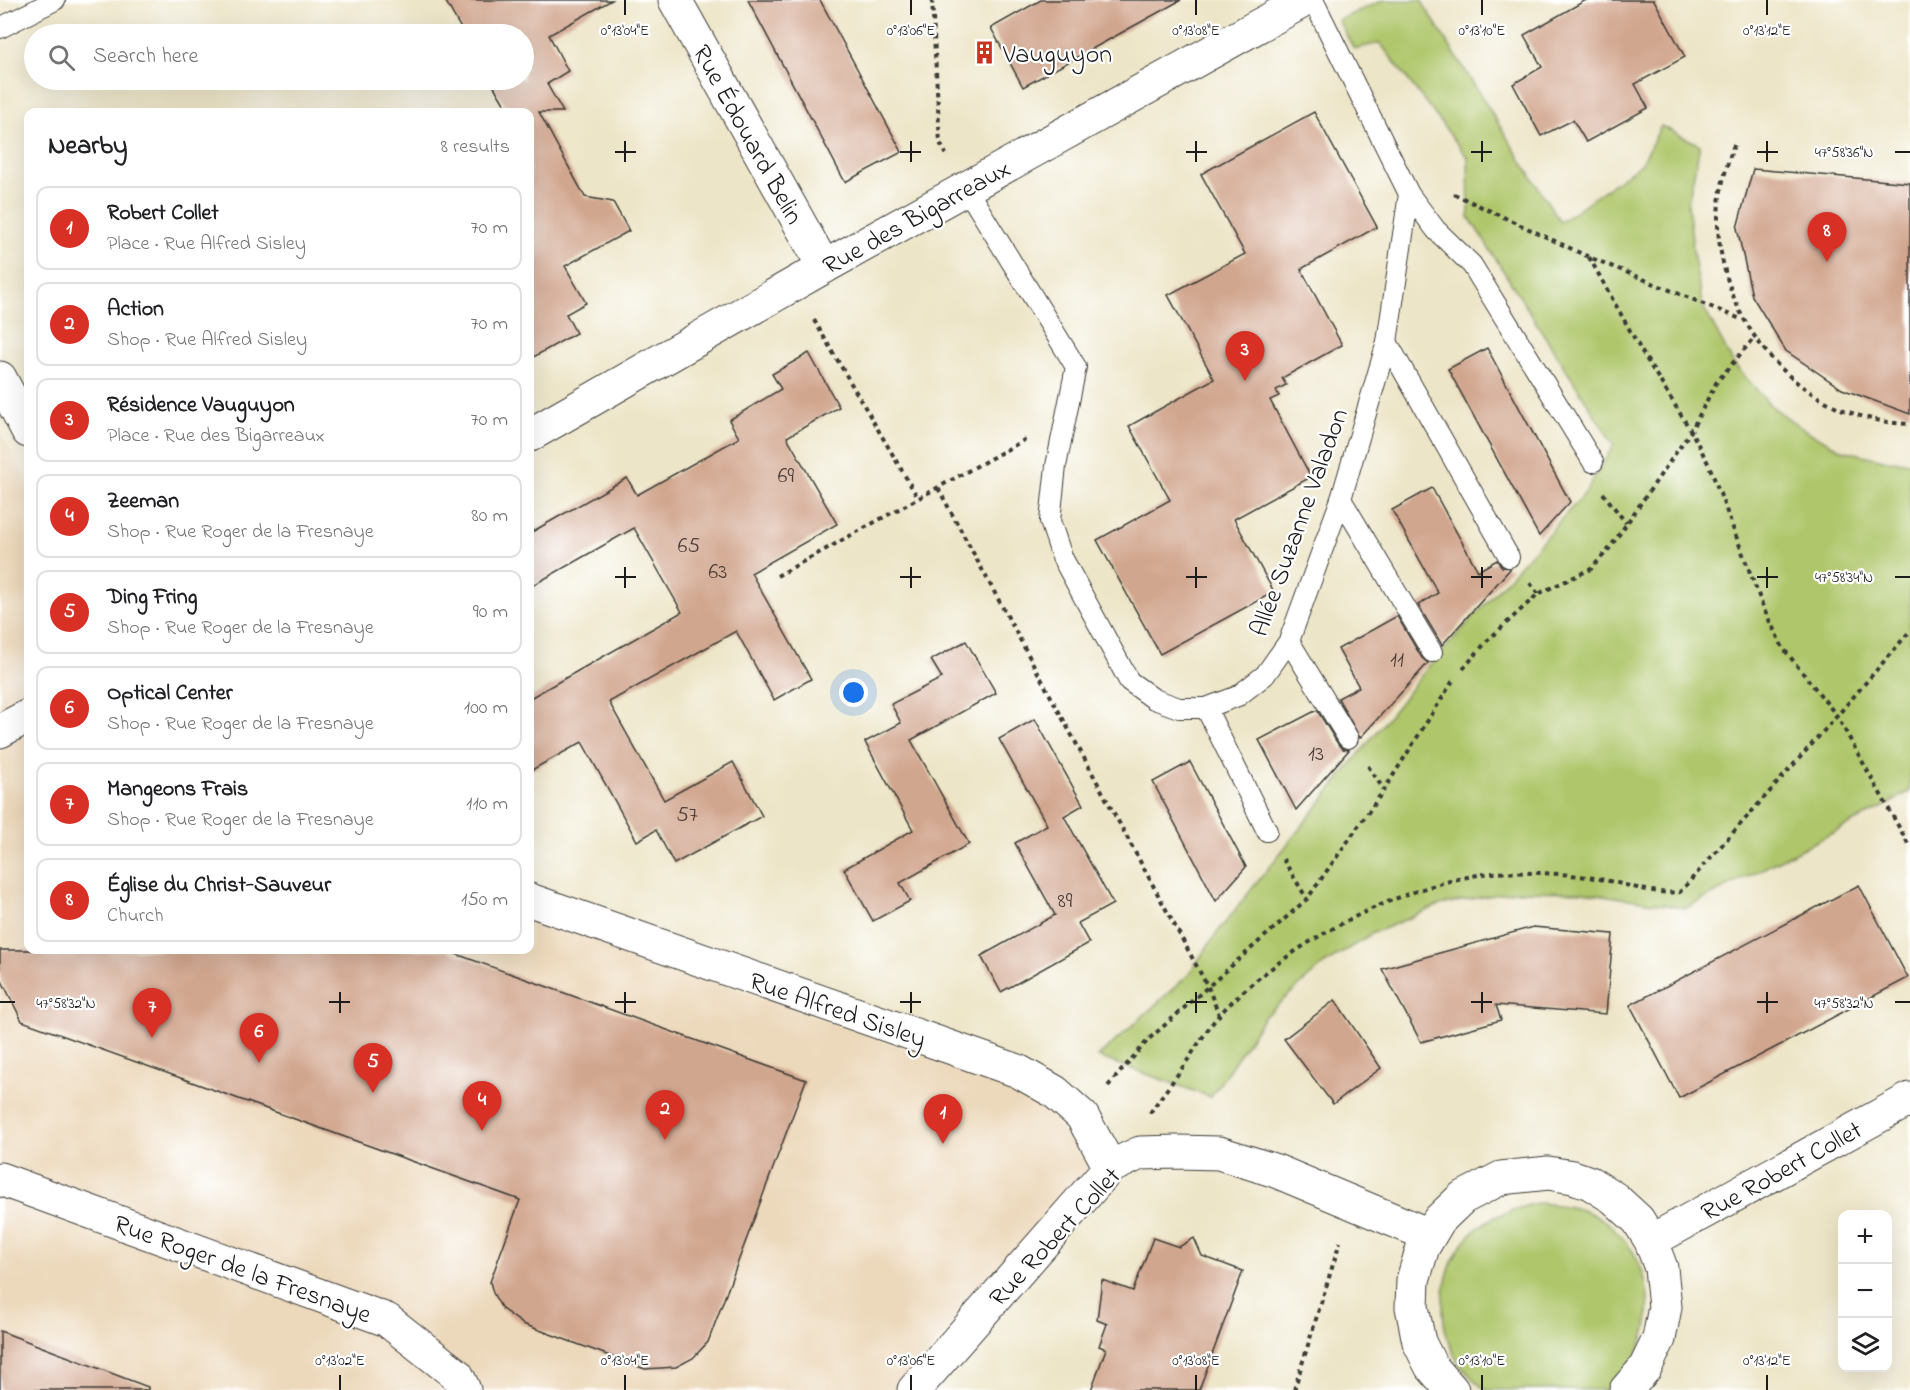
<!DOCTYPE html>
<meta charset="utf-8">
<style>
:root{--surface:#fff;--page:#f6f6f6;--text:#202124;--muted:#757577;--line:#e0e0e0;--accent:#d93025}
body{margin:0;font-family:"Indie Flower",sans-serif;background:var(--page);color:var(--text)}
.controls{position:absolute;right:18px;bottom:18px;display:grid;overflow:hidden;border-radius:12px;box-shadow:0 6px 24px #0002}
.controls button{width:54px;height:54px;display:grid;place-items:center;padding:0;border:0;border-bottom:2px solid var(--line);background:var(--surface);color:var(--text);font:30px sans-serif}
.you{position:absolute;left:854px;top:693px;width:21px;height:21px;margin:-15px;border:4px solid #fff;border-radius:50%;background:#1a73e8;box-shadow:0 0 0 9px #1a73e833}
.badge{display:grid;place-items:center;width:39px;height:39px;border-radius:50%;background:var(--accent);color:#fff;font-size:20px;font-weight:700}
.pin{position:absolute;translate:-50% -50px;filter:drop-shadow(0 2px 3px #0008)}
.pin::after{content:'';position:absolute;top:32px;width:21px;height:18px;background:inherit;clip-path:polygon(0 0,100% 0,50% 100%)}
.list{margin:0;padding:0;list-style:none}
h2{display:flex;justify-content:space-between;align-items:center;height:78px;margin:0;padding:0 24px;font-size:26px}
h2 small{font-size:20px;font-weight:400;color:var(--muted)}
.list li{display:grid;grid-template-columns:39px 1fr auto;gap:18px;align-items:center;box-sizing:border-box;height:84px;margin:0 12px 12px;padding:0 12px;border:2px solid var(--line);border-radius:12px}
.list b{display:block;font-size:22px;white-space:nowrap}
.list p{margin:0;font-size:20px;white-space:nowrap;color:var(--muted)}
.list em{font-size:20px;font-style:normal;color:var(--muted)}
.icon{flex:none;width:33px;height:33px;fill:none;stroke:currentColor;stroke-width:2;stroke-linecap:round;stroke-linejoin:round}
.map{position:relative;flex:none;width:1910px;height:1390px;overflow:hidden}
.search{position:absolute;background:var(--surface);box-shadow:0 6px 24px #0002;left:24px;top:24px;width:510px;height:66px;display:flex;align-items:center;gap:15px;box-sizing:border-box;padding:0 21px;border-radius:33px;color:var(--muted);font-size:22px}
.panel{position:absolute;background:var(--surface);box-shadow:0 6px 24px #0002;left:24px;top:108px;width:510px;height:846px;border-radius:12px}
.map>svg:first-child{display:block}
.built{fill:#ecd8ba}
.green{fill:#afc66a;stroke:#667143;stroke-width:1.5}
.building{fill:#d1a68e}
.lines{fill:none;stroke-linecap:round;stroke-linejoin:round}
.service-casing{stroke:#3b3a36;stroke-width:22}
.minor-casing{stroke:#3b3a36;stroke-width:35}
.tertiary-casing{stroke:#3b3a36;stroke-width:35}
.path{stroke:#3b3a36;stroke-width:4;stroke-dasharray:4.5 4.5;stroke-linecap:butt}
.service{stroke:#fff;stroke-width:20}
.minor{stroke:#fff;stroke-width:33}
.tertiary{stroke:#fff;stroke-width:33}
.ticks{fill:none;stroke:#1c1c1c;stroke-width:2}
.labels{text-anchor:middle;stroke-width:4.5;stroke-linejoin:round;paint-order:stroke}
.number-label{font-size:22px;fill:#493e38}
.poi-label{font-size:26px;fill:#1c1c1c;stroke:#fff;text-anchor:start}
.street-label{font-size:26px;fill:#1c1c1c;stroke:#fff}
.ticks-label{font-size:15px;text-anchor:middle;fill:#1c1c1c;stroke:#fff;stroke-width:4.5;stroke-linejoin:round;paint-order:stroke}
</style>
<div class="map">
<svg width="1910" height="1390" viewBox="0 0 1910 1390">
<rect width="100%" height="100%" fill="#fff"/>
<filter id="ink" filterUnits="userSpaceOnUse"><feTurbulence type="fractalNoise" baseFrequency=".0167" numOctaves="2"/><feDisplacementMap in="SourceGraphic" scale="12" xChannelSelector="R" yChannelSelector="G"/><feConvolveMatrix kernelMatrix="1 2 1 2 8 2 1 2 1" color-interpolation-filters="sRGB"/></filter>
<filter id="wash" filterUnits="userSpaceOnUse"><feTurbulence type="fractalNoise" baseFrequency=".008" numOctaves="4" result="noise"/><feDisplacementMap in="SourceGraphic" scale="24" xChannelSelector="R" yChannelSelector="G"/><feGaussianBlur stdDeviation="1.35" result="paint"/><feColorMatrix in="noise" values="0 0 0 0 0 0 0 0 0 0 0 0 0 0 0 0 0 1.4 0 .05"/><feComposite in="paint" operator="in"/></filter>
<g filter="url(#wash)">
<rect width="100%" height="100%" fill="#ede5c7"/>
<path class="built" d="M0,431l28,52v467h502v-33l505,177 55,75 -194,221h-896z"/>
<g class="green">
<path d="M1384,0h37l139,222 82,-59 19,-37 39,19 -12,58 6,55 8,46 31,59 37,42 33,24 39,21 46,11 22,1v329l-23,14 -201,103 -103,-16 -68,-1 -75,14 -69,29 -48,31 -59,52 -53,80 -113,-40 90,-82 28,-41 213,-268 156,-173 29,-48 -145,-228 -1,-59 -88,-115 -26,6 -16,-29z"/>
<path d="M1537,1203c24,2 49,4 69,19 45,34 56,97 24,143 -3,4 -7,10 -11,14 -4,4 -10,8 -15,11h-119c-8,-8 -20,-17 -26,-27 -26,-39 -20,-100 15,-132 18,-16 40,-22 63,-28z"/>
</g>
<g id="blocks">
<g class="building">
<path d="M445,0h167l-63,35 19,36 -21,13 16,28h-24l46,85 28,5 16,29 -64,35 21,37 -20,11 10,19 -46,26v-247h-21l-19,-32h34v-46h-60z"/>
<path d="M748,0h72l82,152 -57,30z"/>
<path d="M1041,0h140l-158,87 -32,-59z"/>
<path d="M1586,0h68l31,57 -50,27 13,24 -62,34 -13,-22 -32,16 -28,-52 29,-17 -18,-32z"/>
<path d="M1314,112l63,115 -76,42 41,76 -60,33 4,7 -10,5 3,6 -9,4 41,77 -77,42 40,73 -114,62 -63,-114 73,-40 -41,-74 85,-47 -46,-84 77,-41 -44,-80z"/>
<path d="M1753,169l157,14v231l-68,-25 -56,-38 -34,-55 -15,-68z"/>
<path d="M1487,348l83,154 -31,34 -91,-167z"/>
<path d="M809,353l30,54 -52,30 50,87 -86,49 60,106 -37,21 -38,-69 -127,71 55,98 69,-38 29,54 -88,48 -18,-34 -19,11 -55,-99 -52,29v-73l152,-86 -48,-84 -104,59v-54l97,-55 10,17 102,-57 -10,-18 52,-31 -9,-15z"/>
<path d="M1432,488l46,83 19,-11 5,7 9,1 -69,77 -24,-40 20,-12 -46,-83z"/>
<path d="M1397,616l25,42 6,5 -68,75 -22,-40 21,-11 -21,-38z"/>
<path d="M966,641l30,52 -85,47 58,104 -69,39 10,18 -37,20 -29,-52 69,-39 -48,-88 36,-19 -10,-19 51,-26 -11,-18z"/>
<path d="M1317,710l21,34 5,5 6,1 -53,60 -37,-70z"/>
<path d="M1035,719l48,86 -19,11 49,88 -35,19 11,20 -88,49 -20,-36 74,-41 -40,-72 32,-18 -48,-86z"/>
<path d="M1190,762l56,105 -30,34 -63,-119z"/>
<path d="M1859,885l49,93 -229,120 -49,-93z"/>
<path d="M1533,927l80,7 -7,80 -110,-9 5,15 -80,22 -39,-73z"/>
<path d="M0,950h445l361,130 -98,262 -15,16 -17,9 -31,2 -122,-45 -21,-15 -9,-16 -3,-11 30,-82 -498,-179 -22,-44z"/>
<path d="M1335,1000l46,68 -48,36 -49,-65z"/>
<path d="M1153,1238l26,9 15,-9 8,18 41,15 -44,119h-108l15,-41 -7,-3 8,-22 -10,-4 5,-40 31,11z"/>
<path d="M0,1331l148,56v3h-148z"/>
</g>
</g>
</g>
<g filter="url(#ink)">
<use href="#blocks" fill-opacity="0" stroke="#3b3a36" stroke-width="1.5"/>
<g class="lines">
<defs>
<g id="service">
<path d="M0,28l55,-28"/>
<path d="M966,188l110,179 -20,99 -6,55 12,36 67,124 25,18 25,9h27l32,-12 27,-21 24,-34 52,-142 46,-157 22,-148 -96,-194"/>
<path d="M1409,194l27,36 36,35 121,197"/>
<path d="M1387,342l122,215"/>
<path d="M1341,499l91,153"/>
<path d="M1289,641l59,97"/>
<path d="M1206,708l61,123"/>
</g>
<g id="minor">
<path d="M675,0l149,267"/>
<path d="M0,378l28,53"/>
<path d="M530,435l294,-168 481,-267"/>
<path d="M0,731l28,-15"/>
<path d="M530,900l488,171 37,21 27,24 28,51"/>
<path d="M0,1179l387,141 70,55 7,15"/>
</g>
<g id="tertiary">
<path d="M1651,1241l259,-142"/>
<path d="M914,1390l196,-223 30,-14 37,-1 42,1 57,18 153,64"/>
<path d="M1452,1390l-21,-24 -12,-24 -7,-35 1,-27 10,-33 16,-27 23,-22 39,-20 47,-5 25,4 17,6 24,15 24,22 13,21 10,27 4,39 -6,32 -14,29 -19,22"/>
</g>
</defs>
<use href="#service" class="service-casing"/>
<use href="#minor" class="minor-casing"/>
<use href="#tertiary" class="tertiary-casing"/>
<g class="path">
<path d="M932,0l8,143 6,11"/>
<path d="M1734,145c-11,30 -19,62 -15,94 11,99 89,182 191,185"/>
<path d="M1454,194l135,63 154,63"/>
<path d="M1589,257l53,95 49,79 18,34 56,147 18,36 54,68 73,131"/>
<path d="M814,320l104,178"/>
<path d="M938,488l270,499 11,28"/>
<path d="M1603,493l23,30"/>
<path d="M777,576l249,-137"/>
<path d="M1530,583l8,11"/>
<path d="M1463,669l24,-28 51,-47 53,-25 18,-20 82,-118 25,-48 38,-45"/>
<path d="M1368,766l16,24"/>
<path d="M1283,859l24,40"/>
<path d="M1108,1086l41,-47 158,-140 77,-109 70,-111"/>
<path d="M1150,1113c12,-18 25,-34 37,-52 11,-16 21,-34 34,-48 62,-66 168,-123 257,-138 20,-4 43,-2 63,-2 22,1 47,3 68,8 23,5 47,14 71,11l157,-176 73,-85"/>
<path d="M1294,1390l46,-148"/>
</g>
<use href="#service" class="service"/>
<use href="#minor" class="minor"/>
<use href="#tertiary" class="tertiary"/>
</g>
</g>
<path class="ticks" d="M625,0v15M911,0v15M1196,0v15M1482,0v15M1767,0v15M625,141v21M911,141v21M1196,141v21M1482,141v21M1767,141v21M615,152h21M900,152h21M1186,152h21M1471,152h21M1757,152h21M1895,152h15M625,567v21M911,567v21M1196,567v21M1482,567v21M1767,567v21M615,577h21M900,577h21M1186,577h21M1471,577h21M1757,577h21M1895,577h15M340,992v21M625,992v21M911,992v21M1196,992v21M1482,992v21M1767,992v21M0,1002h15M329,1002h21M615,1002h21M900,1002h21M1186,1002h21M1471,1002h21M1757,1002h21M1895,1002h15M340,1375v15M625,1375v15M911,1375v15M1196,1375v15M1482,1375v15M1767,1375v15"/>
<defs>
<symbol id="building-bare" viewBox="-9 -9 18 18"><path d="M-4-6H4V6H1V3H-1V6H-4ZM-2.5-4.3h1.7v1.8h-1.7ZM.8-4.3h1.7v1.8H.8ZM-2.5-1h1.7V.8h-1.7ZM.8-1h1.7V.8H.8Z" fill="#c8321e" stroke="#fff" stroke-width="2.5" paint-order="stroke"/></symbol>
</defs>
<g fill-rule="evenodd">
<use href="#building-bare" x="968" y="36" width="33" height="33"/>
</g>
<g class="labels">
<g class="number-label">
<text x="786" y="482">69</text>
<text x="689" y="552">65</text>
<text x="718" y="578">63</text>
<text x="1397" y="666">11</text>
<text x="1316" y="760">13</text>
<text x="687" y="821">57</text>
<text x="1065" y="907">89</text>
</g>
<g class="poi-label">
<text x="1003" y="62">Vauguyon</text>
</g>
<g class="street-label">
<text transform="translate(749 134) rotate(61)" y="9">Rue Édouard Belin</text>
<text transform="translate(916 216) rotate(-29)" y="9">Rue des Bigarreaux</text>
<text transform="translate(1298 522) rotate(-70)" y="9">Allée Suzanne Valadon</text>
<text transform="translate(838 1009) rotate(19)" y="9">Rue Alfred Sisley</text>
<text transform="translate(1781 1170) rotate(-29)" y="9">Rue Robert Collet</text>
<text transform="translate(1054 1236) rotate(-47)" y="9">Rue Robert Collet</text>
<text transform="translate(243 1268) rotate(20)" y="9">Rue Roger de la Fresnaye</text>
</g>
</g>
<g class="ticks-label">
<text x="625" y="35">0°13'04"E</text>
<text x="911" y="35">0°13'06"E</text>
<text x="1196" y="35">0°13'08"E</text>
<text x="1482" y="35">0°13'10"E</text>
<text x="1767" y="35">0°13'12"E</text>
<text x="1844" y="157">47°58'36"N</text>
<text x="1844" y="582">47°58'34"N</text>
<text x="66" y="1008">47°58'32"N</text>
<text x="1844" y="1008">47°58'32"N</text>
<text x="340" y="1365">0°13'02"E</text>
<text x="625" y="1365">0°13'04"E</text>
<text x="911" y="1365">0°13'06"E</text>
<text x="1196" y="1365">0°13'08"E</text>
<text x="1482" y="1365">0°13'10"E</text>
<text x="1767" y="1365">0°13'12"E</text>
</g>
</svg>
<div class="controls">
<button>+</button>
<button>−</button>
<button><svg class="icon" aria-label="layers" viewBox="0 0 24 24"><path d="M12 4l9 5-9 5-9-5zM3 14l9 5 9-5"/></svg></button>
</div>
<div class="you"></div>
<div class="pin badge" style="left:943px;top:1144px">1</div>
<div class="pin badge" style="left:665px;top:1140px">2</div>
<div class="pin badge" style="left:1245px;top:381px">3</div>
<div class="pin badge" style="left:482px;top:1131px">4</div>
<div class="pin badge" style="left:373px;top:1093px">5</div>
<div class="pin badge" style="left:259px;top:1063px">6</div>
<div class="pin badge" style="left:152px;top:1038px">7</div>
<div class="pin badge" style="left:1827px;top:262px">8</div>
<div class="search"><svg class="icon" aria-label="search" viewBox="0 0 24 24"><circle cx="10" cy="10" r="6"/><path d="M15 15l6 6"/></svg>Search here</div>
<section class="panel">
<h2>Nearby<small>8 results</small></h2>
<ul class="list">
<li><span class="badge">1</span><div><b>Robert Collet</b><p>Place · Rue Alfred Sisley</p></div><em>70 m</em></li>
<li><span class="badge">2</span><div><b>Action</b><p>Shop · Rue Alfred Sisley</p></div><em>70 m</em></li>
<li><span class="badge">3</span><div><b>Résidence Vauguyon</b><p>Place · Rue des Bigarreaux</p></div><em>70 m</em></li>
<li><span class="badge">4</span><div><b>Zeeman</b><p>Shop · Rue Roger de la Fresnaye</p></div><em>80 m</em></li>
<li><span class="badge">5</span><div><b>Ding Fring</b><p>Shop · Rue Roger de la Fresnaye</p></div><em>90 m</em></li>
<li><span class="badge">6</span><div><b>Optical Center</b><p>Shop · Rue Roger de la Fresnaye</p></div><em>100 m</em></li>
<li><span class="badge">7</span><div><b>Mangeons Frais</b><p>Shop · Rue Roger de la Fresnaye</p></div><em>110 m</em></li>
<li><span class="badge">8</span><div><b>Église du Christ-Sauveur</b><p>Church</p></div><em>150 m</em></li>
</ul>
</section>
</div>
